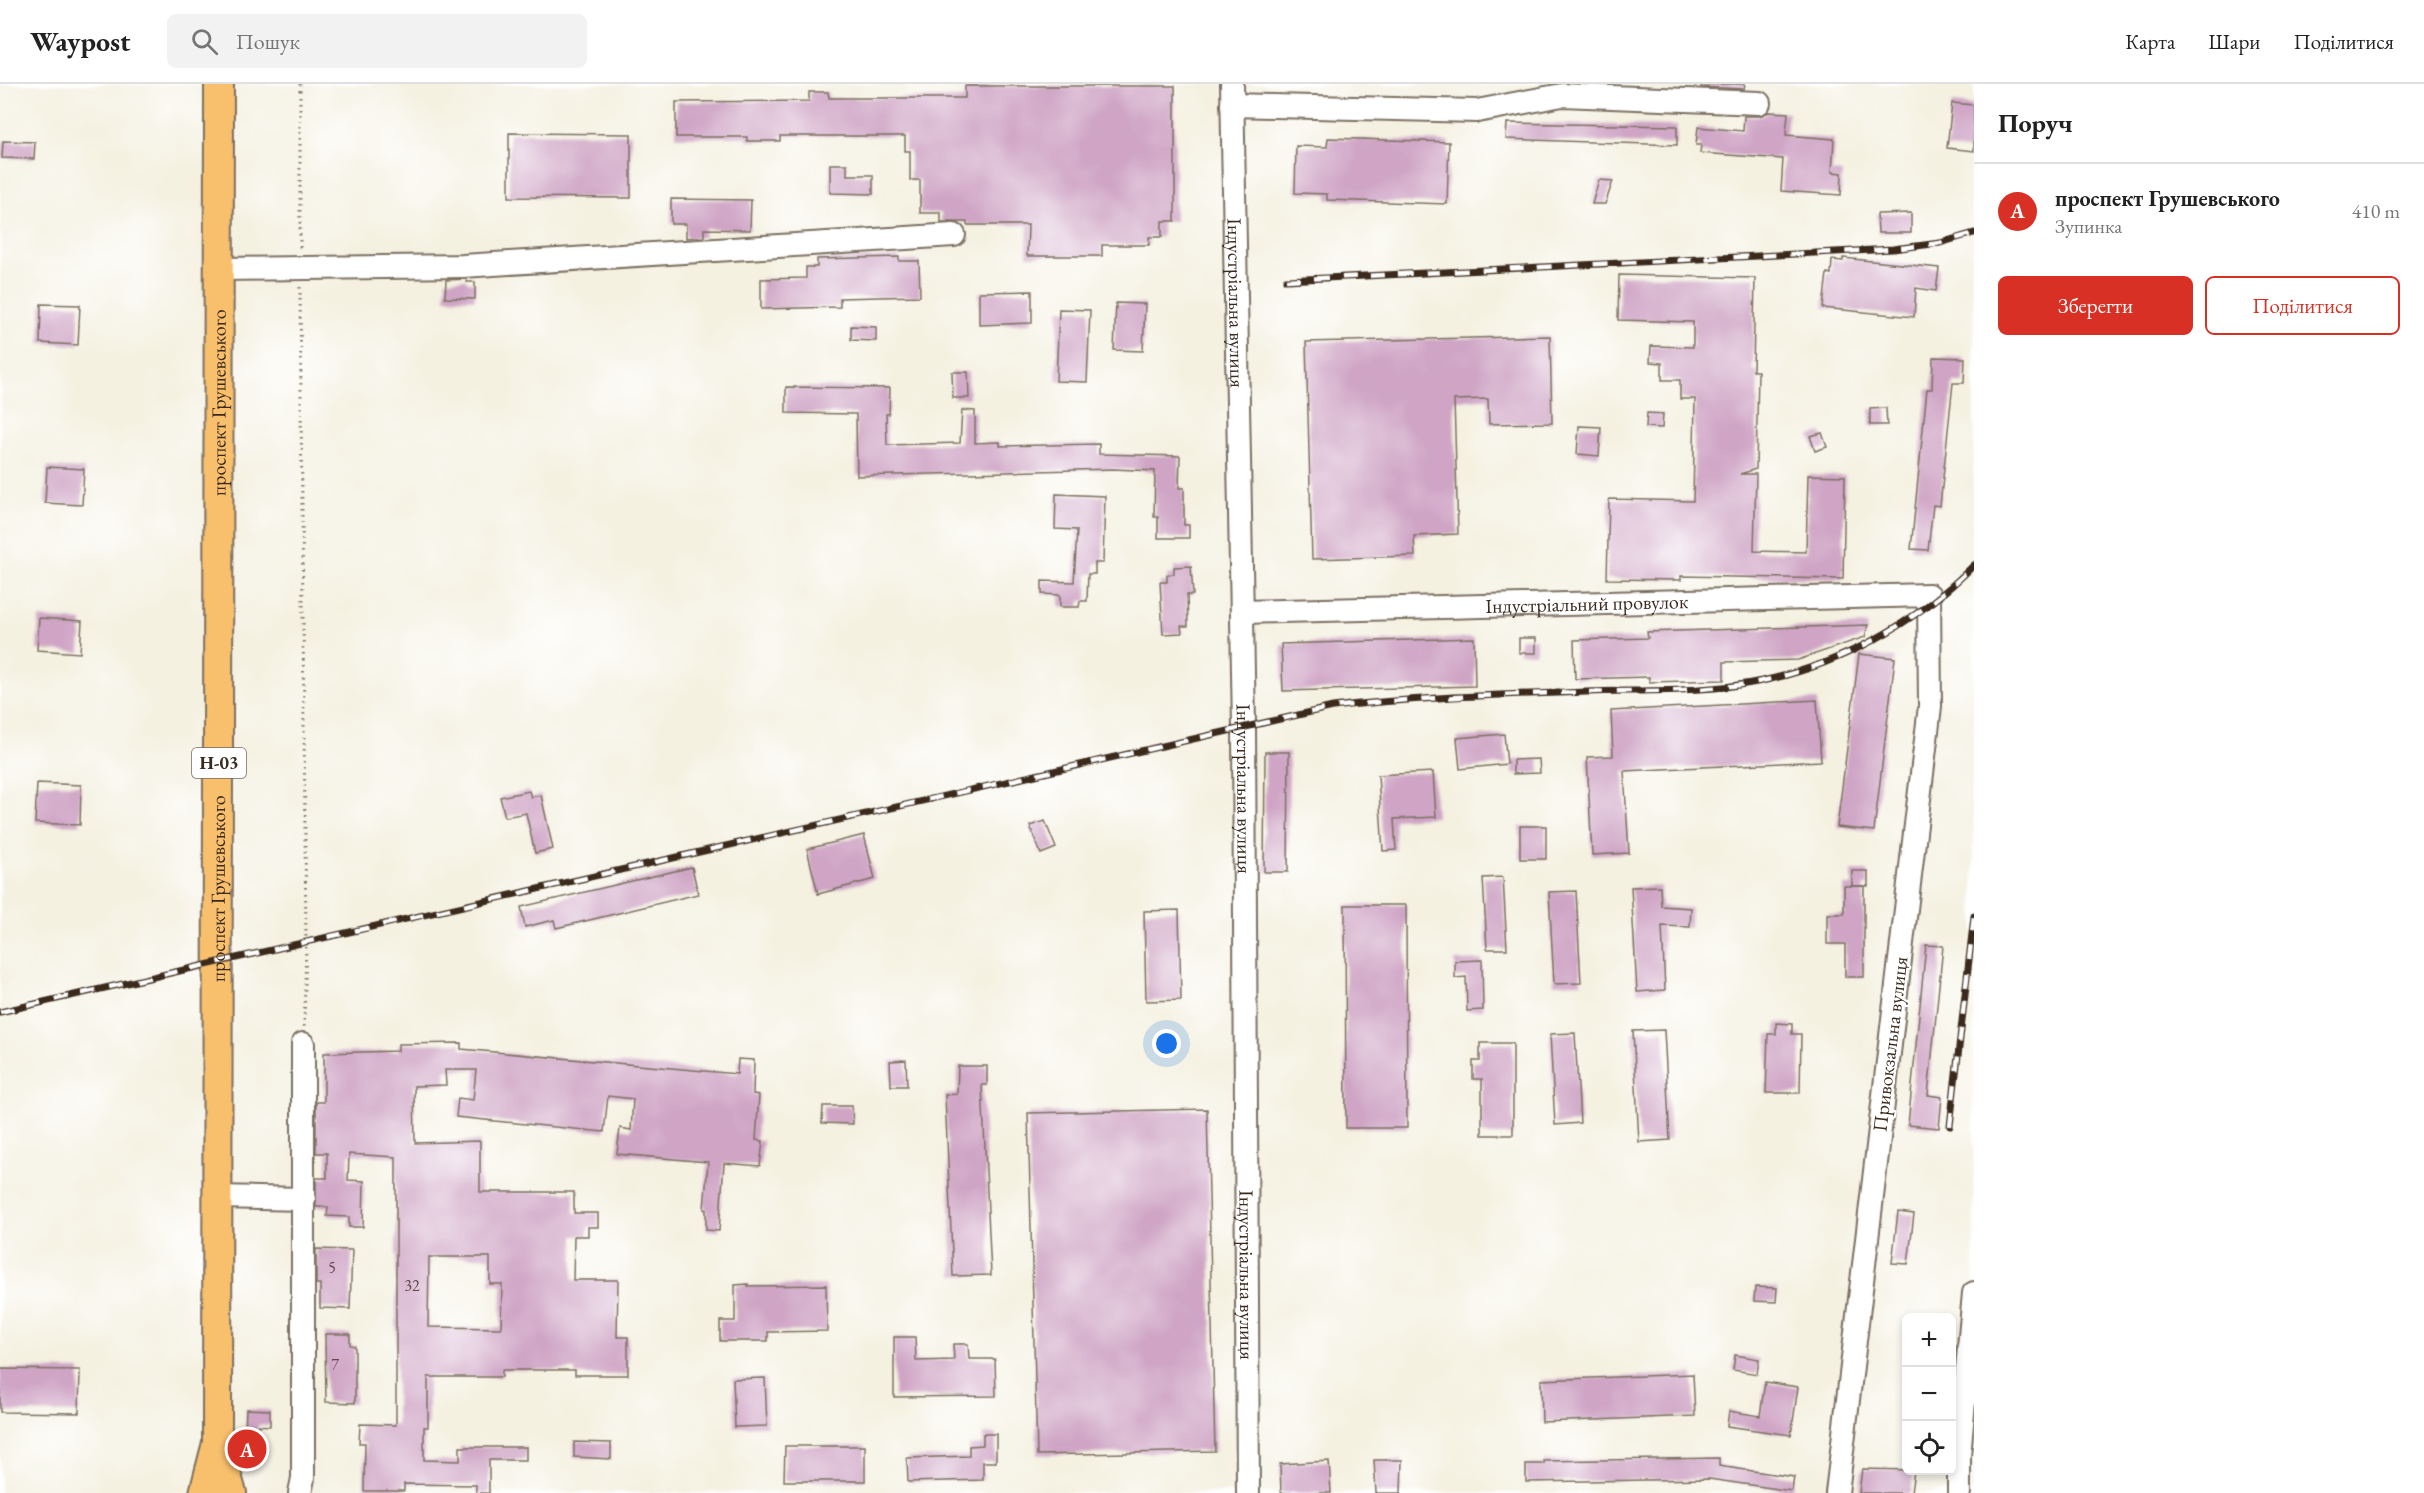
<!DOCTYPE html>
<html lang="uk">
<meta charset="utf-8">
<style>
:root{--surface:#fff;--page:#f2f2f2;--text:#222;--muted:#767676;--line:#e0e0e0;--accent:#d93025}
body{margin:0;font-family:"EB Garamond",serif;background:var(--page);color:var(--text)}
.controls{position:absolute;right:18px;bottom:18px;display:grid;overflow:hidden;border-radius:9px;box-shadow:0 3px 9px #0003}
.controls button{width:54px;height:54px;display:grid;place-items:center;padding:0;border:0;border-bottom:2px solid var(--line);background:var(--surface);color:var(--text);font:30px sans-serif}
.you{position:absolute;left:1167px;top:960px;width:21px;height:21px;margin:-15px;border:4px solid #fff;border-radius:50%;background:#1a73e8;box-shadow:0 0 0 9px #1a73e833}
.badge{display:grid;place-items:center;width:39px;height:39px;border-radius:50%;background:var(--accent);color:#fff;font-size:20px;font-weight:700}
.pin{position:absolute;translate:-50% -50%;border:3px solid #fff;box-shadow:0 2px 6px #0006}
.list{margin:0;padding:0;list-style:none}
h2{display:flex;justify-content:space-between;align-items:center;height:78px;margin:0;padding:0 24px;font-size:26px}
h2 small{font-size:20px;font-weight:400;color:var(--muted)}
.list li{display:grid;grid-template-columns:39px 1fr auto;gap:18px;align-items:center;box-sizing:border-box;height:96px;padding:0 24px;border-top:2px solid var(--line)}
.list b{display:block;font-size:22px;white-space:nowrap}
.list p{margin:0;font-size:20px;white-space:nowrap;color:var(--muted)}
.list em{font-size:20px;font-style:normal;color:var(--muted)}
.actions{display:flex;gap:12px;padding:18px 24px}
.actions a{flex:1;padding:14px 0;border:2px solid var(--accent);border-radius:9px;text-align:center;font-size:21px;color:var(--accent)}
.actions .main{background:var(--accent);color:#fff}
.icon{flex:none;width:33px;height:33px;fill:none;stroke:currentColor;stroke-width:2;stroke-linecap:round;stroke-linejoin:round}
.map{position:relative;flex:none;width:1974px;height:1409px;overflow:hidden}
header{display:flex;align-items:center;gap:36px;box-sizing:border-box;height:84px;padding:0 30px;background:var(--surface);border-bottom:2px solid var(--line)}
header strong{font-size:28px}
nav{display:flex;gap:33px;margin-inline-start:auto;font-size:21px}
.search{width:420px;height:54px;background:var(--page);display:flex;align-items:center;gap:15px;box-sizing:border-box;padding:0 21px;border-radius:9px;color:var(--muted);font-size:22px}
main{display:flex}
aside{flex:1;background:var(--surface)}
.map>svg:first-child{display:block}
.building{fill:#cfa4c5;fill-rule:evenodd}
.lines{fill:none;stroke-linecap:round;stroke-linejoin:round}
.minor-casing{stroke:#7c7062;stroke-width:26}
.major-casing{stroke:#7c7062;stroke-width:32}
.path{stroke:#7c7062;stroke-width:3;stroke-dasharray:1.5 4.5;stroke-linecap:butt}
.minor{stroke:#fff;stroke-width:22}
.major{stroke:#f8bf6c;stroke-width:28}
.rail-casing{stroke:#3b2a1e;stroke-width:7}
.rail{stroke:#fff;stroke-width:4.5;stroke-dasharray:14;stroke-linecap:butt}
.labels{text-anchor:middle;stroke-width:4.5;stroke-linejoin:round;paint-order:stroke}
.number-label{font-size:16px;fill:#604848}
.shield{fill:#fff;stroke:#766a62;stroke-width:1.5}
.shield-label{font-size:18px;font-weight:bold;fill:#3b2a1e}
.street-label{font-size:20px;fill:#3b2a1e;stroke:#fff}
</style>
<header>
<strong>Waypost</strong>
<div class="search"><svg class="icon" aria-label="search" viewBox="0 0 24 24"><circle cx="10" cy="10" r="6"/><path d="M15 15l6 6"/></svg>Пошук</div>
<nav><a>Карта</a><a>Шари</a><a>Поділитися</a></nav>
</header>
<main>
<div class="map">
<svg width="1974" height="1409" viewBox="0 0 1974 1409">
<rect width="100%" height="100%" fill="#fff"/>
<filter id="ink" filterUnits="userSpaceOnUse"><feTurbulence type="fractalNoise" baseFrequency=".0167" numOctaves="2"/><feDisplacementMap in="SourceGraphic" scale="12" xChannelSelector="R" yChannelSelector="G"/><feConvolveMatrix kernelMatrix="1 2 1 2 8 2 1 2 1" color-interpolation-filters="sRGB"/></filter>
<filter id="wash" filterUnits="userSpaceOnUse"><feTurbulence type="fractalNoise" baseFrequency=".008" numOctaves="4" result="noise"/><feDisplacementMap in="SourceGraphic" scale="24" xChannelSelector="R" yChannelSelector="G"/><feGaussianBlur stdDeviation="1.35" result="paint"/><feColorMatrix in="noise" values="0 0 0 0 0 0 0 0 0 0 0 0 0 0 0 0 0 1.4 0 .05"/><feComposite in="paint" operator="in"/></filter>
<g filter="url(#wash)">
<rect width="100%" height="100%" fill="#f4f1e1"/>
<g id="blocks">
<g class="building">
<path d="M1701,0h44l-1,5 -43,-2z"/>
<path d="M965,2h210v135h-13v16h-13v8h-47v11h-75l1,-31h-61v-3h-26v-9h-21v-33h-10v-29h-5v-15h-125v5h-33v-4h-71v-35l133,-1v-9h19l1,6h136z"/>
<path d="M1952,19l22,2v46l-27,-3z"/>
<path d="M1769,28l19,1 -2,22 48,4 -2,33 10,1 -1,22 -60,-4 2,-32 -83,-6 1,-8h-5l2,-18 45,4 1,-15h15z"/>
<path d="M1507,39l170,3v19l-171,-6z"/>
<path d="M509,49l122,1v64l-122,-1z"/>
<path d="M1328,54l121,4 -2,62 -120,-4v-6l-32,-1 1,-47 31,1z"/>
<path d="M3,57l32,1 -1,17 -32,-1z"/>
<path d="M830,80h17v11h26v19l-43,-1z"/>
<path d="M1599,96l14,1 -8,23h-13z"/>
<path d="M671,115l80,1 -1,30 -46,-1v8l-18,1v-14h-15z"/>
<path d="M1911,129v20h-33l-1,-19z"/>
<path d="M899,173v4h20l1,35 -80,2v9l-79,2v-30l45,-1v-11h11v-8z"/>
<path d="M1843,174l96,10 -3,23 -20,-3 -2,29 -91,-9 4,-35 4,1 1,-14 11,1z"/>
<path d="M1619,191l136,3 -2,93h5l-2,98 -16,5h16l-2,77 52,1 2,-77 37,1 -2,103 -162,-3v4l-74,-1 2,-80 84,2 2,-102h-15v-19h-18v-17l-12,-1 1,-16 42,1v-25l-75,-2z"/>
<path d="M467,195v3h8v17l-30,-1 1,-18z"/>
<path d="M1032,207v32l-53,2v-33z"/>
<path d="M1116,219l29,1 -2,47 -29,-1z"/>
<path d="M41,220l39,1 -2,40 -38,-2z"/>
<path d="M1059,225l31,1 -3,72 -31,-1z"/>
<path d="M851,242l25,1v14l-25,-1z"/>
<path d="M1550,252l2,87 -63,1 -1,-25 -34,1 4,134 -44,2 1,20 -103,3 -6,-217z"/>
<path d="M1933,273l32,1 -1,25h-11l-13,123 -7,-1 -5,45 -17,-1 16,-160h5z"/>
<path d="M952,288h16l1,26h-16z"/>
<path d="M786,303l104,1 -1,26h-3l1,31 73,-2 2,-33 13,1v32l25,-1v4l99,-2v10l81,2 -1,32h5v37h5v13h-31v-21h-4l1,-46 -42,-2 -256,7 -1,-62 -70,-1z"/>
<path d="M1886,324l1,17h-17v-16z"/>
<path d="M1647,329l16,1 -1,14 -16,-1z"/>
<path d="M1579,342l22,1 -2,29 -22,-2z"/>
<path d="M1822,349l5,14 -12,4 -5,-15z"/>
<path d="M47,383l37,2 -2,36 -37,-2z"/>
<path d="M1056,410l49,2 -2,67h-8v11h-7l-1,27h-7l-1,6h-19v-12l-18,-1v-13l32,1 3,-52 -22,-1z"/>
<path d="M1191,482l2,29h-6l1,31h-7l1,7 -19,1 -3,-52h7v-7l7,-1v-7z"/>
<path d="M39,534l43,3 -2,32 -43,-3z"/>
<path d="M1868,541l-3,12 -67,23 -74,2v18l-75,2v-5l-74,2 -1,-39 74,-2 -1,-6z"/>
<path d="M1474,554l1,48 -192,5 -2,-47z"/>
<rect x="1519" y="554" width="17" height="15"/>
<path d="M1859,570l36,4 -21,173 -37,-4z"/>
<path d="M1817,616l4,61 -197,10 5,82 -37,2 -5,-98 26,-1 -2,-45z"/>
<path d="M1504,650l3,30 -47,5 -3,-31z"/>
<path d="M1265,668h24l-1,120h-24z"/>
<path d="M1539,675l1,14 -27,1v-14z"/>
<path d="M1433,688l3,45 -42,2 2,31 -13,1 -5,-76z"/>
<path d="M37,699l44,2 -1,40 -45,-2z"/>
<path d="M529,707l2,6 10,-2 12,54 -18,4 -9,-40 -21,4 -5,-20z"/>
<path d="M1045,737l11,27 -15,6 -11,-28z"/>
<rect x="1520" y="742" width="26" height="33"/>
<path d="M864,751l11,44 -57,15 -11,-45z"/>
<path d="M692,783l6,27 -142,34 -2,-8 -29,7 -4,-20z"/>
<rect x="1852" y="787" width="16" height="15"/>
<path d="M1503,793l4,72h-20l-4,-71z"/>
<path d="M1660,802l1,20 30,2 -1,19 -28,-1 3,64 -28,2 -6,-105z"/>
<path d="M1844,802h20v91h-19v-33h-18v-30h17z"/>
<path d="M1576,807l5,92 -27,1 -5,-92z"/>
<path d="M1345,821h61l1,223h-61z"/>
<path d="M1179,826l2,90 -35,1 -2,-90z"/>
<path d="M1926,861l17,1 -15,149 14,2 -3,31 -31,-3z"/>
<path d="M1482,876l1,50 -16,1 -1,-34 -11,1v-17z"/>
<path d="M1776,939l16,1v10h9l-1,59h-34l2,-59h8z"/>
<path d="M1664,946l6,110 -31,2 -6,-111z"/>
<path d="M1575,949l5,90 -25,2 -5,-91z"/>
<path d="M461,959v6l276,25 1,-15 16,1 -1,34 6,1 -3,45 7,1 -3,25 -36,-3 -5,68 -13,-1v-20l-2,-1 4,-47 -91,-8 3,-26 11,2 2,-31 -25,-3 -4,36 -148,-15 2,-19 15,2 3,-30h-31l1,15 -32,1 1,57 65,-2v51h94v21h24v14h-10v9h-14l-1,44h45l-1,57h11v38h-53v-5h-73v7h-74v50h-4v33l36,1v-14h66v13h-37v33h-13v-8l-72,-1v7h-40l1,-48h-6l1,-19 36,1v-268l-47,-3 -1,26 16,1 -1,46h-14v-10l-22,-1 1,-9h-12v-29h11v-25h-11v-51h8v-49l74,-2v-7zM429,1173h61v27h12l-1,44 -73,-1z"/>
<path d="M1480,959h33v92h-31v-56h-9v-18h7z"/>
<path d="M906,976l1,26h-16l-1,-25z"/>
<path d="M958,982h29v19h-5l9,190 -38,1 -8,-181 12,-1z"/>
<path d="M823,1022h29l1,18 -31,-1z"/>
<path d="M1207,1025l8,342 -178,4 -9,-342z"/>
<path d="M1898,1128l16,2 -6,50 -16,-1z"/>
<path d="M316,1165l36,1 -2,59 -30,-1v-24h-4z"/>
<path d="M748,1200v2l78,-1 1,46 -59,1v9h-48v-20h15v-36z"/>
<path d="M1755,1203l22,1 -1,14 -22,-1z"/>
<path d="M325,1250h25v11l5,1v57l-29,-1z"/>
<path d="M894,1253h21l1,24 38,-1 -1,-16h15l1,15h26l1,37 -102,1z"/>
<path d="M1735,1271l24,4 -2,15 -24,-4z"/>
<path d="M0,1285l80,1 -1,43 -79,-1z"/>
<path d="M1693,1290l2,42 -153,6 -1,-42z"/>
<path d="M765,1294l2,48 -32,1 -2,-48z"/>
<path d="M1765,1298l33,5 -7,48 -64,-9 2,-15 31,5z"/>
<path d="M246,1325l24,1v16l-12,-1v12l-13,-1z"/>
<path d="M983,1350h13v28h-13v18l-75,2 -1,-24 62,-2v-10l14,-1z"/>
<path d="M574,1358l37,1v16l-37,-2z"/>
<path d="M785,1362h80v35h-81z"/>
<path d="M1719,1374v8l75,11 -2,14 -83,-12 -183,3v-18h18v-3z"/>
<path d="M1374,1376h28l-1,33h-25z"/>
<path d="M1329,1377l2,32h-50l-1,-29z"/>
<path d="M1862,1385l52,1 -3,23h-52z"/>
</g>
</g>
</g>
<g filter="url(#ink)">
<use href="#blocks" fill-opacity="0" stroke="#7c7062" stroke-width="1.5"/>
<g class="lines">
<defs>
<g id="minor">
<path id="s1" d="M1232,0l12,642 4,767"/>
<path d="M1232,21l245,6 85,-16 197,8"/>
<path d="M219,185l244,-3 491,-31"/>
<path id="s2" d="M1243,528l686,-17 1,111 -93,787"/>
<path d="M218,1113l86,2"/>
<path d="M300,1409l3,-15v-434"/>
<path d="M1959,1409v-37l15,-163"/>
</g>
<g id="major">
<path d="M217,1359l15,50"/>
<path id="s3" d="M204,1409l13,-50 2,-1359"/>
</g>
</defs>
<use href="#minor" class="minor-casing"/>
<use href="#major" class="major-casing"/>
<g class="path">
<path d="M300,0v166"/>
<path d="M300,203l6,654 -2,86"/>
</g>
<use href="#minor" class="minor"/>
<use href="#major" class="major"/>
<defs>
<g id="rail">
<path d="M1286,196l607,-31 47,-6 34,-10"/>
<path d="M0,928l1333,-305c84,-10 168,-12 253,-15 58,-2 119,1 176,-11 81,-17 154,-58 212,-116"/>
<path d="M1950,1042l24,-210"/>
</g>
</defs>
<use href="#rail" class="rail-casing"/>
<use href="#rail" class="rail"/>
</g>
</g>
<g class="labels">
<g class="number-label">
<text x="332" y="1189">5</text>
<text x="412" y="1207">32</text>
<text x="335" y="1286">7</text>
</g>
<rect class="shield" x="192" y="664" width="54" height="30" rx="4.5"/>
<g class="shield-label">
<text x="219" y="685">Н-03</text>
</g>
<g class="street-label">
<text dy="7" stroke="none"><textPath href="#s1" startOffset="219">Індустріальна вулиця</textPath></text>
<text dy="7" stroke="none"><textPath href="#s3" startOffset="1092">проспект Грушевського</textPath></text>
<text dy="7" stroke="none"><textPath href="#s2" startOffset="344">Індустріальний провулок</textPath></text>
<text dy="7" stroke="none"><textPath href="#s1" startOffset="705">Індустріальна вулиця</textPath></text>
<text dy="7" stroke="none"><textPath href="#s3" startOffset="606">проспект Грушевського</textPath></text>
<text transform="translate(1890 960) rotate(-83)" y="7">Привокзальна вулиця</text>
<text dy="7" stroke="none"><textPath href="#s1" startOffset="1191">Індустріальна вулиця</textPath></text>
</g>
</g>
</svg>
<div class="controls">
<button>+</button>
<button>−</button>
<button><svg class="icon" aria-label="locate" viewBox="0 0 24 24"><circle cx="12" cy="12" r="6"/><path d="M12 2v4M12 18v4M2 12h4M18 12h4"/></svg></button>
</div>
<div class="you"></div>
<div class="pin badge" style="left:247px;top:1365px">A</div>
</div>
<aside>
<h2>Поруч<small></small></h2>
<ul class="list">
<li><span class="badge">A</span><div><b>проспект Грушевського</b><p>Зупинка</p></div><em>410 m</em></li>
</ul>
<div class="actions"><a class="main">Зберегти</a><a>Поділитися</a></div>
</aside>
</main>
